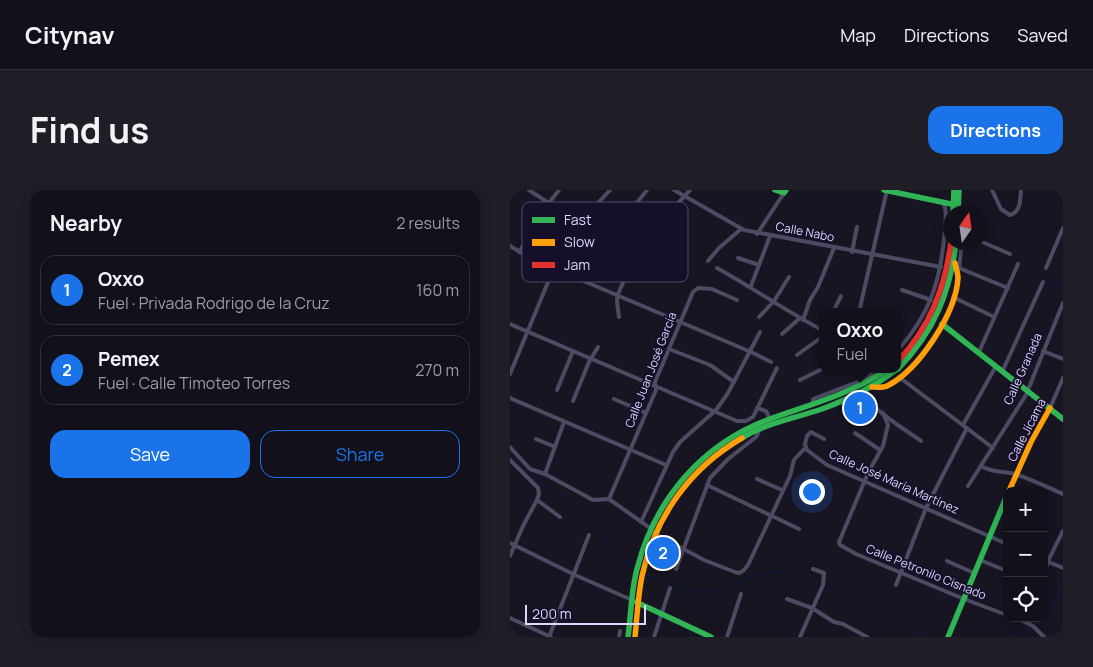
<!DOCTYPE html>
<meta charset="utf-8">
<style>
:root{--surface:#12101a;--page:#1f1e27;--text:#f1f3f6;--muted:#9c9da2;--line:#313039;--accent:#1a73e8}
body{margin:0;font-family:Manrope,sans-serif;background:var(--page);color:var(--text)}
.controls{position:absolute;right:15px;bottom:15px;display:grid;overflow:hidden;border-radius:10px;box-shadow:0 2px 12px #0003}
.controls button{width:45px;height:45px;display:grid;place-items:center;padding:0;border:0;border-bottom:1px solid var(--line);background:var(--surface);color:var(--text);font:25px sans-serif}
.compass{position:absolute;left:433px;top:15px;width:45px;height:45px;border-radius:50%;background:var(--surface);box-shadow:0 2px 12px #0003;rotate:13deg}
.scale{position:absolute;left:15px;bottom:12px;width:121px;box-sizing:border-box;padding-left:5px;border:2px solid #ded7ff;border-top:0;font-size:14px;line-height:18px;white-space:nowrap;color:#ded7ff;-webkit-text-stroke:4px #150f29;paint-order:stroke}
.you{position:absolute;left:301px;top:301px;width:18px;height:18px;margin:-12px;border:4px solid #fff;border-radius:50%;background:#1a73e8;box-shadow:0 0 0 8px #1a73e833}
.badge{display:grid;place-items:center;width:32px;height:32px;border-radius:50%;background:var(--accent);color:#fff;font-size:16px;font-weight:700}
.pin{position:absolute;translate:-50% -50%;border:2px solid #fff;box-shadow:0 1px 5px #0006}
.popup{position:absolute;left:309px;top:118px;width:82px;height:65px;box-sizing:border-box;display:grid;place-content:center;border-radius:10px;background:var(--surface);filter:drop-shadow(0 1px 4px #0005);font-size:16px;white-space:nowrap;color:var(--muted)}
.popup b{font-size:19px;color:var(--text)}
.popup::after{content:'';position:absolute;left:50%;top:100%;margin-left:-10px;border:10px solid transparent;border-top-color:var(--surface)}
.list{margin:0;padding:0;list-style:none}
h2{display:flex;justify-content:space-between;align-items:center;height:65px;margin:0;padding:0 20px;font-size:21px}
h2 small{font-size:16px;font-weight:400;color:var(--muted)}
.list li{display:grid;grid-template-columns:32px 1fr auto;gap:15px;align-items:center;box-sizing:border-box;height:70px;margin:0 10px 10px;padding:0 10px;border:1px solid var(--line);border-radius:15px}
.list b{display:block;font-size:19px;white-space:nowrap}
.list p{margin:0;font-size:16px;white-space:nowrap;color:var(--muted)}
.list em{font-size:16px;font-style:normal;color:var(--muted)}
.actions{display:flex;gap:10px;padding:15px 20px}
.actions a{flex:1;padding:11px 0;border:1px solid var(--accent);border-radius:15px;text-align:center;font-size:18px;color:var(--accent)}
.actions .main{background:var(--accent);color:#fff}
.icon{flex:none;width:28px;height:28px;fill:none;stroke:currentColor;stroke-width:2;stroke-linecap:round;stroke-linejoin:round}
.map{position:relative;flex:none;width:553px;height:447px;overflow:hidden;border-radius:15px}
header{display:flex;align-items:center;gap:30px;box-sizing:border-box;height:70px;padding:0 25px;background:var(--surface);border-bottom:1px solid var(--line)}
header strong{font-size:24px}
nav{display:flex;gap:28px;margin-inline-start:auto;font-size:18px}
.intro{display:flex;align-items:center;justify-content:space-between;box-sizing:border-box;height:120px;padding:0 30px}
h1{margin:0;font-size:35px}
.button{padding:12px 22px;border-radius:15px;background:var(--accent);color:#fff;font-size:18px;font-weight:700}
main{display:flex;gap:30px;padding:0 30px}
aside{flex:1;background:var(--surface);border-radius:15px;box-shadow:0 2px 12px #0003}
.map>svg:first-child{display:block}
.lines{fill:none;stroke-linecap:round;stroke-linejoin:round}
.stream{stroke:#091b46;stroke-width:1}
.street{stroke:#4d4a64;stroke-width:4}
.fast{stroke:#30b455;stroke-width:5.5}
.slow{stroke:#ff9f0a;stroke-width:5.5}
.jam{stroke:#e5322d;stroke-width:5.5}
.labels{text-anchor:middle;stroke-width:4;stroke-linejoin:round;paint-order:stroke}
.street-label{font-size:12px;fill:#ded7ff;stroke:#150f29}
.key{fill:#150f29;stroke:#514b69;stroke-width:1}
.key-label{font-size:14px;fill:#ded7ff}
</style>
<header>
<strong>Citynav</strong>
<nav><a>Map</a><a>Directions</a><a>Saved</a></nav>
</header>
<div class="intro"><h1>Find us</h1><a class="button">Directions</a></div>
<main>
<aside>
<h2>Nearby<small>2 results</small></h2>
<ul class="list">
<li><span class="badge">1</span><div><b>Oxxo</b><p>Fuel · Privada Rodrigo de la Cruz</p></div><em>160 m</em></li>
<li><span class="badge">2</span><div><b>Pemex</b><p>Fuel · Calle Timoteo Torres</p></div><em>270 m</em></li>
</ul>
<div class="actions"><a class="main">Save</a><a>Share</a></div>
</aside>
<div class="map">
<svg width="553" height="447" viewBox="0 0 553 447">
<rect width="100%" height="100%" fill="#181523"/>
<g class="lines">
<g class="stream">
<path d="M467,0l1,9 5,11 14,11 12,17 5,13 11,10 9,13 19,8 10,8"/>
<path d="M0,265l28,27 31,17 27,23 24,36 11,6"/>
<path d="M136,385l34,12 23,6 23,-5 19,-9 40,-9 25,-27c7,7 14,11 22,17 7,5 14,13 20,19 11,13 14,24 30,36 13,9 28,12 41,22"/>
<path d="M534,427c14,-10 13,-25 19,-39"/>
<path d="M503,447l30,-19"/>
</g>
<g class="street">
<path d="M19,0l64,42c6,3 11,0 17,3 9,3 21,14 24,23"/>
<path d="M164,0l70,40 197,37"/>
<path d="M482,0l9,19 9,6c11,-3 10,-15 11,-25"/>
<path d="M0,4l4,-4"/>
<path d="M39,13l10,-13"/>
<path d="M247,44l27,-41"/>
<path d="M101,45l36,-45"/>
<path d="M470,51l30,13"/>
<path d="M452,52l-3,26 49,20"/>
<path d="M0,56l15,9 28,13 198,84 20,10"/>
<path d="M9,62l22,-31"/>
<path d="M342,62l5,-25"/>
<path d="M228,68l21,7"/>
<path d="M198,71l11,-13 22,-19"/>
<path d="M207,78c36,20 69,43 105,62"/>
<path d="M536,78l17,-40"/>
<path d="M241,96l19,-50"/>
<path d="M392,100l29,10"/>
<path d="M443,107l41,20"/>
<path d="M323,122l8,-16"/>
<path d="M349,122l28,-122"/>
<path d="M109,127l-2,-15 1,-8 16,-36 29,-38 27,-30"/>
<path d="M249,127l15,-16 15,-24"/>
<path d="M293,130l7,-20 8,-13 16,-39"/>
<path d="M0,134l227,97h9l7,-4 24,-49"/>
<path d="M272,144l18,-16"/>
<path d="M159,159l41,16 24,17"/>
<path d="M388,160c33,-37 43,-71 47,-121 0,-8 3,-19 -2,-26"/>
<path d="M533,161l20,8"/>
<path d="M469,162l39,-88"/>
<path d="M287,165l25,-18"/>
<path d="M493,180l40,-88"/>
<path d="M0,184l53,-128 15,-21 32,-35"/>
<path d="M389,187l94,71"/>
<path d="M290,190l22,-11"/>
<path d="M47,200l16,-39"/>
<path d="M352,203c11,17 42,36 59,48"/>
<path d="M0,208l156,67"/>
<path d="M104,209l32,14"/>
<path d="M63,211l16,-39 9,-15"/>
<path d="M303,215v-6l42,-16 13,-6 8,-8"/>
<path d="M247,218l9,3 4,8"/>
<path d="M540,218l13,-30"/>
<path d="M373,223l5,12 -5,21 -15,27 -29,69 1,3 16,9 108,45 43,16"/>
<path d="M453,235l33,-59"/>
<path d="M345,243l25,17"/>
<path d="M26,249l19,8"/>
<path d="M314,249l-13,-7 -4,4 -2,8 2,6 20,15 180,79"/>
<path d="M0,257l20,22 15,5 48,26 16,-1 41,29"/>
<path d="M0,270l28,28 1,6 -2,6 23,17"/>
<path d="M471,276c11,7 22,5 34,8 16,5 32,13 48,20"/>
<path d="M35,284l19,-52"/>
<path d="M247,289l25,11"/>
<path d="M197,295l92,44"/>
<path d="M458,296l58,-91 37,-92"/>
<path d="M99,309l47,-109 -1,-8 38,-90 5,-4 14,1 25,11"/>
<path d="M131,332l32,-70 7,-10 36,-32 12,-17 32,-61"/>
<path d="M144,343l50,27 31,12 4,1 4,-2 5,-6 42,-89 4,-16 11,-12"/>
<path d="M0,353l65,32 57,25"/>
<path d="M0,366l13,-30 14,-26"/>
<path d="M470,370l27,11"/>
<path d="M534,370l19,8"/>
<path d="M437,371l27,12"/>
<path d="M166,379l34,-91 18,-19 28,-22 4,-8"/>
<path d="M534,384l5,-15 14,-28"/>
<path d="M386,395l30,-77 41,-80"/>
<path d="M277,409l25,9 22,14 9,2 24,13"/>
<path d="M0,428l41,19"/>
<path d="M507,428l16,8 11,11"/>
<path d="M39,447l40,-102"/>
<path d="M109,447l1,-6"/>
<path d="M144,447l16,-49"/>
<path d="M217,447l14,-43"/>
<path d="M290,447l23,-52 1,-12 -11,-4"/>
</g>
<g class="fast">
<path d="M265,0l9,3 2,-3"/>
<path d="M374,0l72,15"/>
<path d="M443,22l1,-22"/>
<path d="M448,22l1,-22"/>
<path d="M432,134l121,95"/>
<path d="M388,179c36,-38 52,-75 58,-127"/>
<path d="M232,248c24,-15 53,-20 80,-29 27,-10 52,-22 75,-40"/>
<path d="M126,412l75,35"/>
<path d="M118,447c3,-22 3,-46 9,-68 18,-70 65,-125 133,-150 41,-15 81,-25 118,-50"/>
<path d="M438,447l59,-142"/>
</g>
<g class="slow">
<path d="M362,197c5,0 11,1 15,-1 32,-16 69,-73 71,-108 0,-5 -2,-10 -3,-15"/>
<path d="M499,301l22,-49 19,-34"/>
<path d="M125,447c2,-20 3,-41 7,-61 13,-59 48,-108 100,-138"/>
</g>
<path class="jam" d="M388,171c32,-34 47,-73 53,-119"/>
</g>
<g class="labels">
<g class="street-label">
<text transform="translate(295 42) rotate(11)" y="4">Calle Nabo</text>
<text transform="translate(513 179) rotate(-66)" y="4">Calle Granada</text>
<text transform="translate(141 180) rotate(-69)" y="4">Calle Juan José García</text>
<text transform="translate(517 240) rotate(-63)" y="4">Calle Jícama</text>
<text transform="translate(384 292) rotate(24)" y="4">Calle José María Martínez</text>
<text transform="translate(416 382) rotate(22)" y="4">Calle Petronilo Cisnado</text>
</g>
</g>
<rect x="12" y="12" width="166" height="80" rx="8" class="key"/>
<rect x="22" y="27" width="23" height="6" fill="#30b455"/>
<rect x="22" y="49" width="23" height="7" fill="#ff9f0a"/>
<rect x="22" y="72" width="23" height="6" fill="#e5322d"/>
<g class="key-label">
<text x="54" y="35">Fast</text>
<text x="54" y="57">Slow</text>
<text x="54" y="80">Jam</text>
</g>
</svg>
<div class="controls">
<button>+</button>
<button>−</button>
<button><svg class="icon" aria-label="locate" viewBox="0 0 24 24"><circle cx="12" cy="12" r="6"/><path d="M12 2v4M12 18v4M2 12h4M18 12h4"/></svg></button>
</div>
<svg class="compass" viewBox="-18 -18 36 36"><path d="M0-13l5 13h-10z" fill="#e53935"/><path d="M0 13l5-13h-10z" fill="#9c9da2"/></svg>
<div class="scale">200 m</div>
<div class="you"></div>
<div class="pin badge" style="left:350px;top:218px">1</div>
<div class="popup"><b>Oxxo</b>Fuel</div>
<div class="pin badge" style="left:153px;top:363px">2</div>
</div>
</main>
